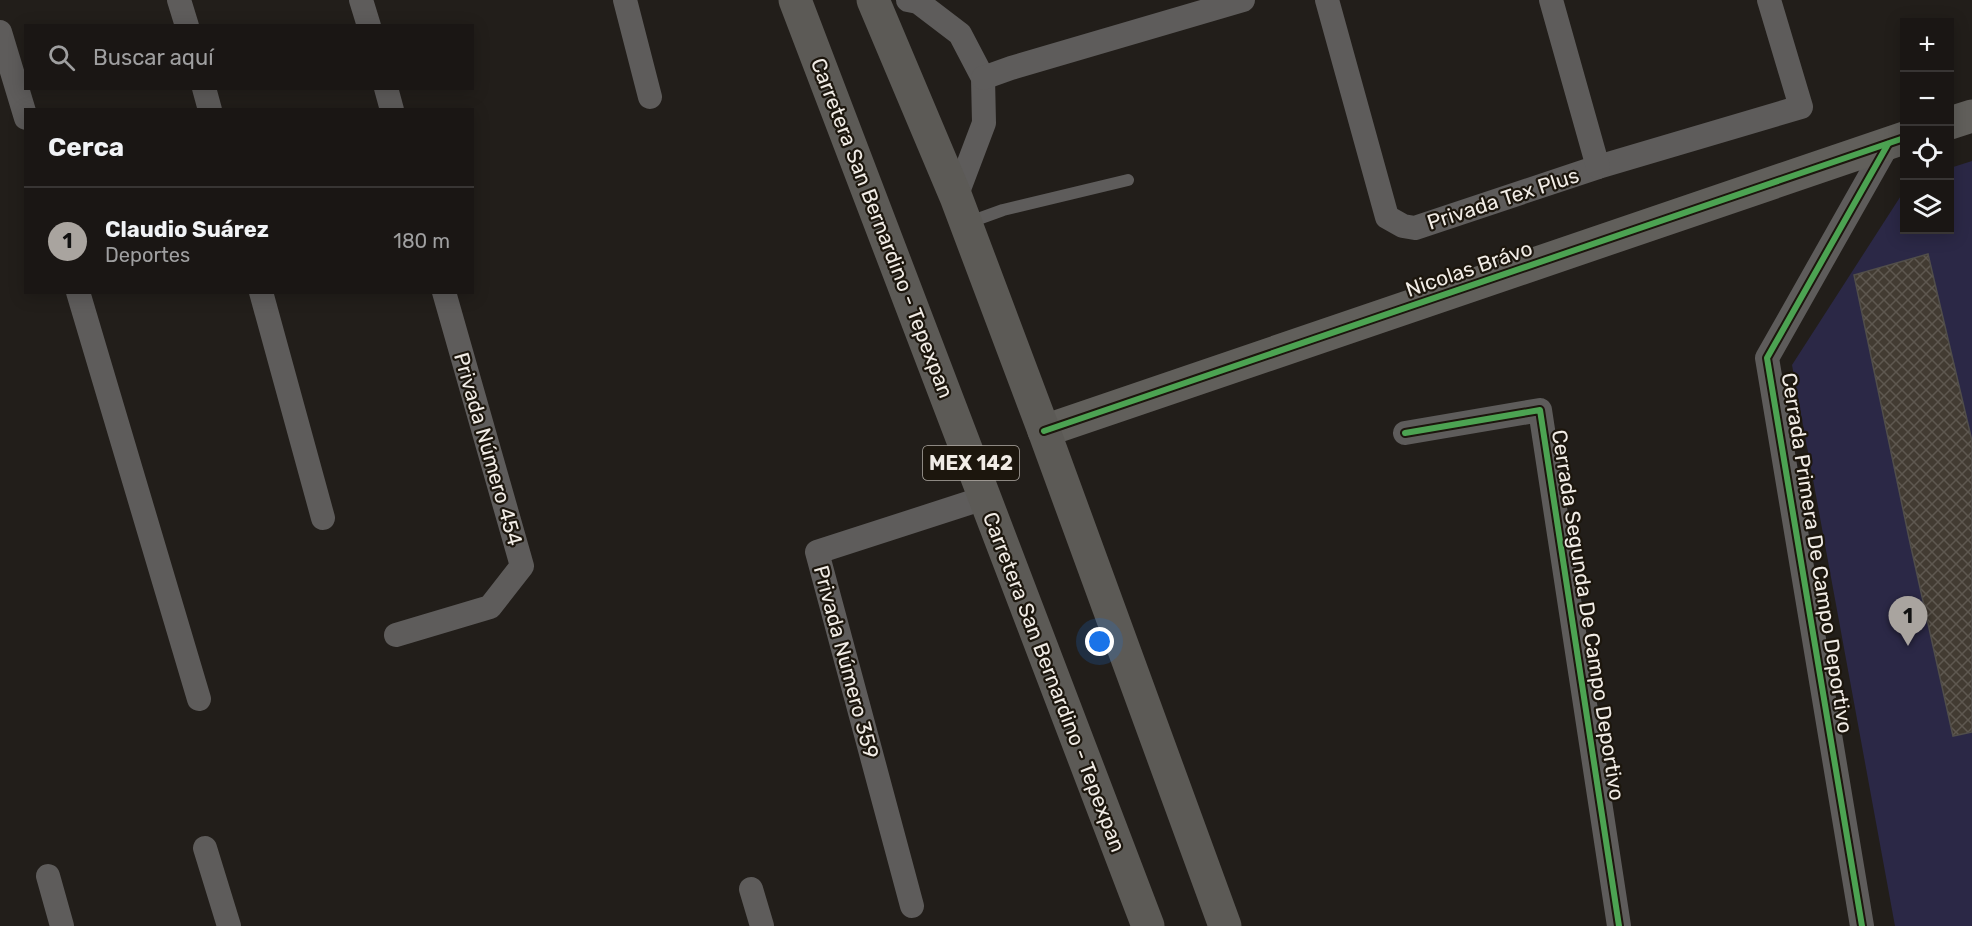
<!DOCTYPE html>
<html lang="es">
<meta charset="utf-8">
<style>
:root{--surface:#1a1614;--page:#231f1d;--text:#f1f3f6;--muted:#9f9fa0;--line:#383534;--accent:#a9a49f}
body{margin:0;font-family:Rubik,sans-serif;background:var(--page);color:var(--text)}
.controls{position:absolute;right:18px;top:18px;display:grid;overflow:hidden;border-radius:0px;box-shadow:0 3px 15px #0003}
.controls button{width:54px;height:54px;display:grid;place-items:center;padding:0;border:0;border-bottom:2px solid var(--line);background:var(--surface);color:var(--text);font:30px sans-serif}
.you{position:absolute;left:1100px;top:642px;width:21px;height:21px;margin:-15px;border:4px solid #fff;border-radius:50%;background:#1a73e8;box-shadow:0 0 0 9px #1a73e833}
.badge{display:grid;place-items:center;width:39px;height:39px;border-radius:50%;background:var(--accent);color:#111;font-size:20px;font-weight:700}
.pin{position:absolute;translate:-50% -50px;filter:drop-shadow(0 2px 3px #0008)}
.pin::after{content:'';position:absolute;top:32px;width:21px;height:18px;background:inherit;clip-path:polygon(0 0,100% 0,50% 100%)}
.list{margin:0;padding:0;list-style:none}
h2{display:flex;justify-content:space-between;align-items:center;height:78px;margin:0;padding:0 24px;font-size:26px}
h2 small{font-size:20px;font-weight:400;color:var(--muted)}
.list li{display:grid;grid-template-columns:39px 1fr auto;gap:18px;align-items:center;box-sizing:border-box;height:108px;padding:0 24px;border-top:2px solid var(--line)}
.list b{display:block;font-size:22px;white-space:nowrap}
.list p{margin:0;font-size:20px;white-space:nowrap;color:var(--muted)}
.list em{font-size:20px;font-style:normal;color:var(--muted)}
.icon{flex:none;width:33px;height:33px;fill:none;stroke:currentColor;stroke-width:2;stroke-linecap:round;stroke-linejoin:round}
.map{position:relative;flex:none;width:1972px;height:926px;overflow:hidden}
.search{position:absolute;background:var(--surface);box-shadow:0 3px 15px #0003;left:24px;top:24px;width:450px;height:66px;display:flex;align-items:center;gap:15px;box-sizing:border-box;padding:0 21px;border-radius:0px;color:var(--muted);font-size:22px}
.panel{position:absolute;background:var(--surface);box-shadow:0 3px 15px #0003;left:24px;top:108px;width:450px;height:186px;border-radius:0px}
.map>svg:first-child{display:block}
.pitch{fill:#2b2846}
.building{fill:url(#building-cross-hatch);stroke:#514e4a;stroke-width:1.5}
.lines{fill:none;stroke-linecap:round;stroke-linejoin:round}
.lane{stroke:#5e5c5b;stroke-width:12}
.street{stroke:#5e5c5b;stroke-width:24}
.secondary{stroke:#615f5b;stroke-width:33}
.highway{stroke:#5c5a56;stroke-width:33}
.cycleway-casing{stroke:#1c160d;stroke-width:10}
.cycleway{stroke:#4ca352;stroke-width:6}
.labels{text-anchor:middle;stroke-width:4.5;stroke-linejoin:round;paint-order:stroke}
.shield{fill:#1c160d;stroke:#b1aca5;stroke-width:1.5}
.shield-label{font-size:20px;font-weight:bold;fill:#f1ece6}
.street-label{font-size:21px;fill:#f1ece6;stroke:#1c160d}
</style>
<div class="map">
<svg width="1972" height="926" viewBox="0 0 1972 926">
<defs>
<pattern id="building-cross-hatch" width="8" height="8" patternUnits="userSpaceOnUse" patternTransform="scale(1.5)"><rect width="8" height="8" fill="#423b32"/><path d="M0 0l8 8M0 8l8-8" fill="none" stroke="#5e5850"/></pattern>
</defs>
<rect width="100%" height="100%" fill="#221e1a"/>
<path class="pitch" d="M1972,161v765h-77l-103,-561 112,-174v39h46v-62z"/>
<path class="building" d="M1928,254l44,187v291l-19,4 -44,-198 -55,-263z"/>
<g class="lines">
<path class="lane" d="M967,223l36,-13 125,-30"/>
<g class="street">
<path d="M179,0l8,26"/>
<path d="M361,0l8,26"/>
<path d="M625,0l25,97"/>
<path d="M908,0l10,2 42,32 23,44 1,45 -28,74"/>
<path d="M1327,0l60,217 16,9 12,2 183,-61 203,-60 -32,-107"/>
<path d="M1551,0l47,167"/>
<path d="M0,32l26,86"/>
<path d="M983,78l28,-10 232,-68"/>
<path d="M204,88l6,22"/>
<path d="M386,88l6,22"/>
<path d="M78,292l121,407"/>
<path d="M261,292l62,226"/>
<path d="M1405,433l135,-23 79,516"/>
<path d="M396,635l94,-28 32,-41 -78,-274"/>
<path d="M205,848l24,78"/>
<path d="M48,876l14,50"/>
<path d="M751,889l11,37"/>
<path d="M912,906l-95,-354 167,-54"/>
<path d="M1862,926l-95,-568 121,-214"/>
</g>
<g class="secondary">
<path d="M1950,123l22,-7"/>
<path d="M1044,431l860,-293"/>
</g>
<g class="highway">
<path d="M795,0l353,926"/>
<path d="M873,0l83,197 88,234 181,495"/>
</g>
<defs>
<g id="cycleway">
<path d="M1044,431l860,-293"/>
<path d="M1405,433l135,-23 79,516"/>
<path d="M1862,926l-95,-568 121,-214"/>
</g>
</defs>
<use href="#cycleway" class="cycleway-casing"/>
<use href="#cycleway" class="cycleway"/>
</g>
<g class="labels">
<rect class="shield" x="923" y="446" width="96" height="34" rx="4.5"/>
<g class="shield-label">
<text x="971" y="470">MEX 142</text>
</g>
<g class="street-label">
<text transform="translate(1503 199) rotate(-18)" y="7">Privada Tex Plus</text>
<text transform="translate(882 228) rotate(69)" y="7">Carretera San Bernardino - Tepexpan</text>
<text transform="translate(1469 269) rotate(-19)" y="7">Nicolas Brávo</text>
<text transform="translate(488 449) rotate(74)" y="7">Privada Número 454</text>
<text transform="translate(1817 553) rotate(81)" y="7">Cerrada Primera De Campo Deportivo</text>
<text transform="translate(1588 615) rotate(81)" y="7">Cerrada Segunda De Campo Deportivo</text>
<text transform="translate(846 662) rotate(75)" y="7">Privada Número 359</text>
<text transform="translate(1054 682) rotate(69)" y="7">Carretera San Bernardino - Tepexpan</text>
</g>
</g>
</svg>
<div class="controls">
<button>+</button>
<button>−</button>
<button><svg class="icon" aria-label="locate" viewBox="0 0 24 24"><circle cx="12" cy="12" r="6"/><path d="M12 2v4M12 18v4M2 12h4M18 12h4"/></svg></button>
<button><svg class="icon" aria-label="layers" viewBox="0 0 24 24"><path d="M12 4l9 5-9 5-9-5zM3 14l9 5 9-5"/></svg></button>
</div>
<div class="you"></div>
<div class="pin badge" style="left:1908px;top:646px">1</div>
<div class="search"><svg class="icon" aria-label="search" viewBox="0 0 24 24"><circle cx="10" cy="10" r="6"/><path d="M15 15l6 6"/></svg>Buscar aquí</div>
<section class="panel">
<h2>Cerca<small></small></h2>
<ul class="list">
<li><span class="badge">1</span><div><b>Claudio Suárez</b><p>Deportes</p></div><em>180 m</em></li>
</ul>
</section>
</div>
